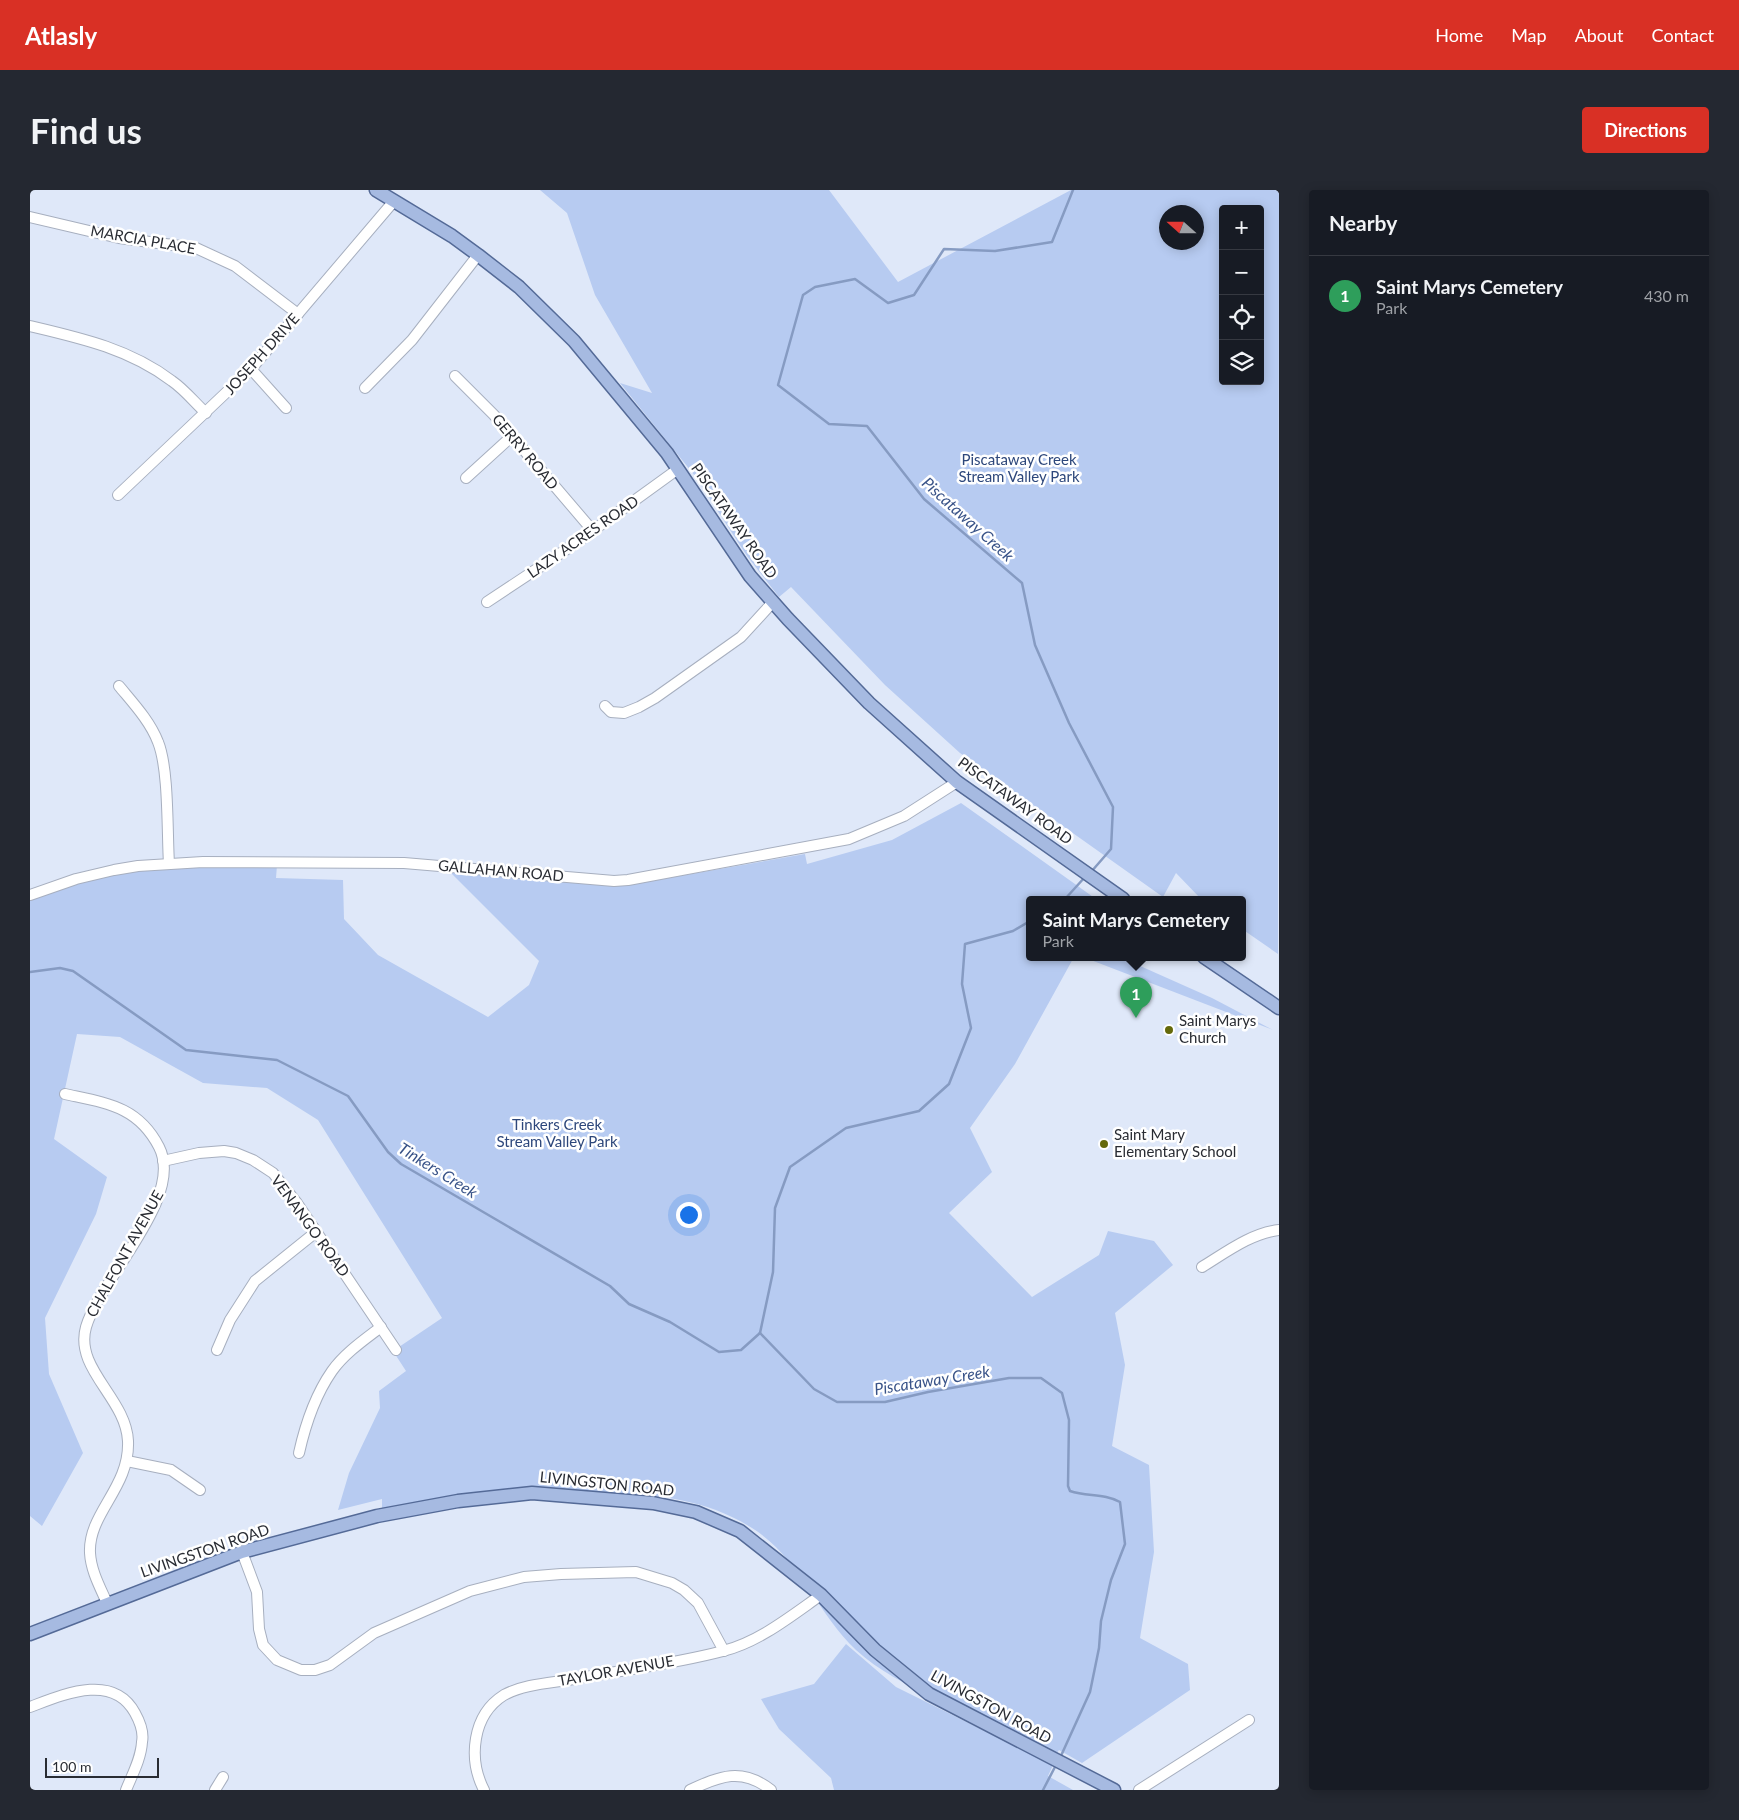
<!DOCTYPE html>
<meta charset="utf-8">
<style>
:root{--surface:#171b24;--page:#242831;--text:#f1f3f6;--muted:#9ea1a6;--line:#363941;--accent:#d93025}
body{margin:0;font-family:Lato,sans-serif;background:var(--page);color:var(--text)}
.controls{position:absolute;right:15px;top:15px;display:grid;overflow:hidden;border-radius:5px;box-shadow:0 2px 12px #0003}
.controls button{width:45px;height:45px;display:grid;place-items:center;padding:0;border:0;border-bottom:1px solid var(--line);background:var(--surface);color:var(--text);font:25px sans-serif}
.compass{position:absolute;left:1129px;top:15px;width:45px;height:45px;border-radius:50%;background:var(--surface);box-shadow:0 2px 12px #0003;rotate:291deg}
.scale{position:absolute;left:15px;bottom:12px;width:114px;box-sizing:border-box;padding-left:5px;border:2px solid #292c33;border-top:0;font-size:14px;line-height:18px;white-space:nowrap;color:#292c33;-webkit-text-stroke:4px #fff;paint-order:stroke}
.you{position:absolute;left:658px;top:1024px;width:18px;height:18px;margin:-12px;border:4px solid #fff;border-radius:50%;background:#1a73e8;box-shadow:0 0 0 8px #1a73e833}
.badge{display:grid;place-items:center;width:32px;height:32px;border-radius:50%;background:var(--accent);color:#fff;font-size:16px;font-weight:700}
.pin{position:absolute;translate:-50% -41px;filter:drop-shadow(0 1px 2px #0008)}
.pin::after{content:'';position:absolute;top:26px;width:18px;height:15px;background:inherit;clip-path:polygon(0 0,100% 0,50% 100%)}
.popup{position:absolute;left:996px;top:706px;width:220px;height:65px;box-sizing:border-box;display:grid;place-content:center;border-radius:5px;background:var(--surface);filter:drop-shadow(0 1px 4px #0005);font-size:16px;white-space:nowrap;color:var(--muted)}
.popup b{font-size:19px;color:var(--text)}
.popup::after{content:'';position:absolute;left:50%;top:100%;margin-left:-10px;border:10px solid transparent;border-top-color:var(--surface)}
.list{margin:0;padding:0;list-style:none}
h2{display:flex;justify-content:space-between;align-items:center;height:65px;margin:0;padding:0 20px;font-size:21px}
h2 small{font-size:16px;font-weight:400;color:var(--muted)}
.list li{display:grid;grid-template-columns:32px 1fr auto;gap:15px;align-items:center;box-sizing:border-box;height:80px;padding:0 20px;border-top:1px solid var(--line)}
.list b{display:block;font-size:19px;white-space:nowrap}
.list p{margin:0;font-size:16px;white-space:nowrap;color:var(--muted)}
.list em{font-size:16px;font-style:normal;color:var(--muted)}
.icon{flex:none;width:28px;height:28px;fill:none;stroke:currentColor;stroke-width:2;stroke-linecap:round;stroke-linejoin:round}
.map{position:relative;flex:none;width:1249px;height:1600px;overflow:hidden;border-radius:5px}
header{display:flex;align-items:center;gap:30px;box-sizing:border-box;height:70px;padding:0 25px;background:var(--accent);color:#fff}
header strong{font-size:24px}
nav{display:flex;gap:28px;margin-inline-start:auto;font-size:18px}
.intro{display:flex;align-items:center;justify-content:space-between;box-sizing:border-box;height:120px;padding:0 30px}
h1{margin:0;font-size:35px}
.button{padding:12px 22px;border-radius:5px;background:var(--accent);color:#fff;font-size:18px;font-weight:700}
main{display:flex;gap:30px;padding:0 30px}
aside{flex:1;background:var(--surface);border-radius:5px;box-shadow:0 2px 12px #0003}
.map>svg:first-child{display:block}
.green{fill:#b7cbf1;fill-rule:evenodd}
.lines{fill:none;stroke-linecap:round;stroke-linejoin:round}
.stream{stroke:#869bc2;stroke-width:2.5}
.minor-casing{stroke:#a7afbf;stroke-width:12}
.major-casing{stroke:#546a97;stroke-width:15}
.minor{stroke:#fff;stroke-width:10}
.major{stroke:#a6bae1;stroke-width:12}
.poi-dot{fill:#64690a;stroke:#fff;stroke-width:2}
.labels{text-anchor:middle;stroke-width:5;stroke-linejoin:round;paint-order:stroke}
.street-label{font-size:15px;fill:#292c33;stroke:#fff}
.park-label{font-size:15px;fill:#2d477b;stroke:#fff}
.poi-label{font-size:15px;fill:#292c33;stroke:#fff;text-anchor:start}
.water-label{font-size:16px;font-style:italic;fill:#395388;stroke:#fff}
</style>
<header>
<strong>Atlasly</strong>
<nav><a>Home</a><a>Map</a><a>About</a><a>Contact</a></nav>
</header>
<div class="intro"><h1>Find us</h1><a class="button">Directions</a></div>
<main>
<div class="map">
<svg width="1249" height="1600" viewBox="0 0 1249 1600">
<rect width="100%" height="100%" fill="#dfe8f9"/>
<g class="green">
<path d="M510,0h289l69,92 173,-92h208l-1,764 -36,-25v-30h-41l-25,-26 -13,24 -203,-144 -75,-68 -94,-98 -12,10 -32,-41 -52,-80 -75,-93 32,10 -57,-98 -28,-82zM1193,19h37v172h-37zM1136,22h30v30h-30z"/>
<path d="M931,613l135,96h-66v58h44l-59,107 -45,64 22,44 -43,41 83,84 67,-42 9,-24 46,10 19,24 -58,48 10,52 -13,81 37,19 5,87 -14,86 48,26 2,26 -108,73 -23,-13 -3,4c-41,-17 -82,-36 -122,-56 -28,-14 -55,-27 -78,-48 -40,-38 -56,-92 -104,-122 -73,-46 -166,-35 -247,-28 -41,4 -82,8 -123,12v-13l-44,11 11,-37 31,-65 -1,-17 27,-20 -13,-20 49,-33 -124,-198 -51,-32 -64,-5 -83,-46 -43,-3 -23,105 53,38 -11,37 -51,104 4,56 34,79 -41,73 -12,-10v-616l53,-21 62,-12 132,-2 -1,13 67,2 1,39 34,36 110,62 41,-32 10,-24 -87,-87v-4l151,15 48,-4 154,-27 2,10 85,-24z"/>
<path d="M1053,767h37l92,41 61,32z"/>
<path d="M816,1454l50,43 157,78 -5,11 25,14h-239l-3,-12 -52,-49 -18,-30 53,-15z"/>
</g>
<g class="lines">
<g class="stream">
<path d="M1043,0l-21,52 -57,9 -51,-2 -30,46 -26,8 -33,-24 -40,8 -12,8 -25,90 51,39 38,2 57,73 98,84 13,62 34,78 44,84 -2,42 -20,23"/>
<path d="M1035,709l20,-22"/>
<path d="M0,782l30,-4 13,3 113,79 91,10 71,36 40,56 13,12 209,122 19,18 41,18 49,30 22,-2 19,-17"/>
<path d="M730,1143l54,56 23,13h48l43,-10 81,-14h32l21,15 7,27 -1,66 2,5c17,6 34,2 50,11l5,42 -14,36 -10,41 -2,27 -9,44 -30,66"/>
<path d="M730,1143l13,-61 2,-64 15,-41 56,-39 73,-17 30,-27 22,-56 -9,-44 3,-40 48,-13 17,-10"/>
<path d="M1013,1600l13,-25"/>
</g>
<defs>
<g id="minor">
<path d="M0,27l89,21 77,10 39,18 63,48"/>
<path d="M0,136c51,12 100,23 142,55 13,9 23,22 34,32"/>
<path d="M221,179l35,39"/>
<path d="M425,186l39,39 99,116"/>
<path d="M335,198l47,-48 66,-85"/>
<path d="M436,288l45,-41"/>
<path d="M88,305l133,-126 143,-168"/>
<path d="M457,412l86,-57 105,-76"/>
<path d="M89,496c14,17 31,35 39,56 11,27 9,90 11,122"/>
<path d="M575,516l6,6 13,1 15,-6 16,-9 86,-61 32,-35"/>
<path d="M0,705l46,-16 38,-9 24,-4 65,-4 201,1 210,18 14,-1 221,-41 55,-23 53,-34"/>
<path d="M35,904c41,9 73,12 94,53 26,51 -58,130 -73,180 -12,42 40,71 42,114 2,47 -40,72 -38,112 1,18 10,34 17,50"/>
<path d="M133,971l36,-8 25,-2 12,2 17,7 20,13 24,30 99,147"/>
<path d="M1172,1077c23,-14 49,-34 77,-37"/>
<path d="M187,1160l13,-30 25,-39 61,-49"/>
<path d="M269,1263c6,-27 17,-59 33,-82 13,-18 32,-31 49,-44"/>
<path d="M97,1271l44,9 29,20"/>
<path d="M212,1362l15,40 2,37 4,16 14,15 24,10h14l15,-5 44,-32 96,-42 54,-14 37,-3 75,-2 36,11 12,7 14,13 26,48"/>
<path d="M0,1517c32,-12 83,-35 105,6 5,9 9,19 7,29 -1,17 -10,33 -16,48"/>
<path d="M185,1600l8,-13"/>
<path d="M454,1600c-16,-31 -12,-75 20,-95 20,-11 47,-12 70,-16 49,-9 100,-15 149,-28 36,-9 68,-35 98,-56"/>
<path d="M660,1600c30,-14 52,-23 81,0"/>
<path d="M1109,1600l110,-70"/>
</g>
<g id="major">
<path d="M346,0l76,46 26,19 41,32 55,54 93,112 83,123 38,43 81,84 88,79 166,117"/>
<path d="M1174,767l75,51"/>
<path d="M0,1444l212,-82 135,-36 81,-15 74,-8 121,10 43,9 44,19 81,64 54,55 54,44 185,96"/>
</g>
</defs>
<use href="#minor" class="minor-casing"/>
<use href="#major" class="major-casing"/>
<use href="#minor" class="minor"/>
<use href="#major" class="major"/>
</g>
<g class="poi-dot">
<circle cx="1139" cy="840" r="5"/>
<circle cx="1074" cy="954" r="5"/>
</g>
<g class="labels">
<g class="street-label">
<text transform="translate(113 50) rotate(10)" y="5">MARCIA PLACE</text>
<text transform="translate(232 164) rotate(-48)" y="5">JOSEPH DRIVE</text>
<text transform="translate(495 262) rotate(50)" y="5">GERRY ROAD</text>
<text transform="translate(704 331) rotate(55)" y="5">PISCATAWAY ROAD</text>
<text transform="translate(553 347) rotate(-35)" y="5">LAZY ACRES ROAD</text>
<text transform="translate(985 611) rotate(36)" y="5">PISCATAWAY ROAD</text>
<text transform="translate(471 681) rotate(5)" y="5">GALLAHAN ROAD</text>
<text transform="translate(280 1036) rotate(54)" y="5">VENANGO ROAD</text>
<text transform="translate(95 1064) rotate(-61)" y="5">CHALFONT AVENUE</text>
<text transform="translate(577 1294) rotate(6)" y="5">LIVINGSTON ROAD</text>
<text transform="translate(175 1361) rotate(-19)" y="5">LIVINGSTON ROAD</text>
<text transform="translate(586 1481) rotate(-10)" y="5">TAYLOR AVENUE</text>
<text transform="translate(961 1517) rotate(29)" y="5">LIVINGSTON ROAD</text>
</g>
<g class="park-label">
<text x="989" y="275">Piscataway Creek<tspan x="989" dy="17">Stream Valley Park</tspan></text>
<text x="527" y="940">Tinkers Creek<tspan x="527" dy="17">Stream Valley Park</tspan></text>
</g>
<g class="poi-label">
<text x="1149" y="836">Saint Marys<tspan x="1149" dy="17">Church</tspan></text>
<text x="1084" y="950">Saint Mary<tspan x="1084" dy="17">Elementary School</tspan></text>
</g>
<g class="water-label">
<text transform="translate(938 329) rotate(42)" y="6">Piscataway Creek</text>
<text transform="translate(408 980) rotate(32)" y="6">Tinkers Creek</text>
<text transform="translate(902 1190) rotate(-9)" y="6">Piscataway Creek</text>
</g>
</g>
</svg>
<div class="controls">
<button>+</button>
<button>−</button>
<button><svg class="icon" aria-label="locate" viewBox="0 0 24 24"><circle cx="12" cy="12" r="6"/><path d="M12 2v4M12 18v4M2 12h4M18 12h4"/></svg></button>
<button><svg class="icon" aria-label="layers" viewBox="0 0 24 24"><path d="M12 4l9 5-9 5-9-5zM3 14l9 5 9-5"/></svg></button>
</div>
<svg class="compass" viewBox="-18 -18 36 36"><path d="M0-13l5 13h-10z" fill="#e53935"/><path d="M0 13l5-13h-10z" fill="#9ea1a6"/></svg>
<div class="scale">100 m</div>
<div class="you"></div>
<div class="pin badge" style="left:1106px;top:828px;background:#2e9e5b">1</div>
<div class="popup"><b>Saint Marys Cemetery</b>Park</div>
</div>
<aside>
<h2>Nearby<small></small></h2>
<ul class="list">
<li><span class="badge" style="background:#2e9e5b">1</span><div><b>Saint Marys Cemetery</b><p>Park</p></div><em>430 m</em></li>
</ul>
</aside>
</main>
